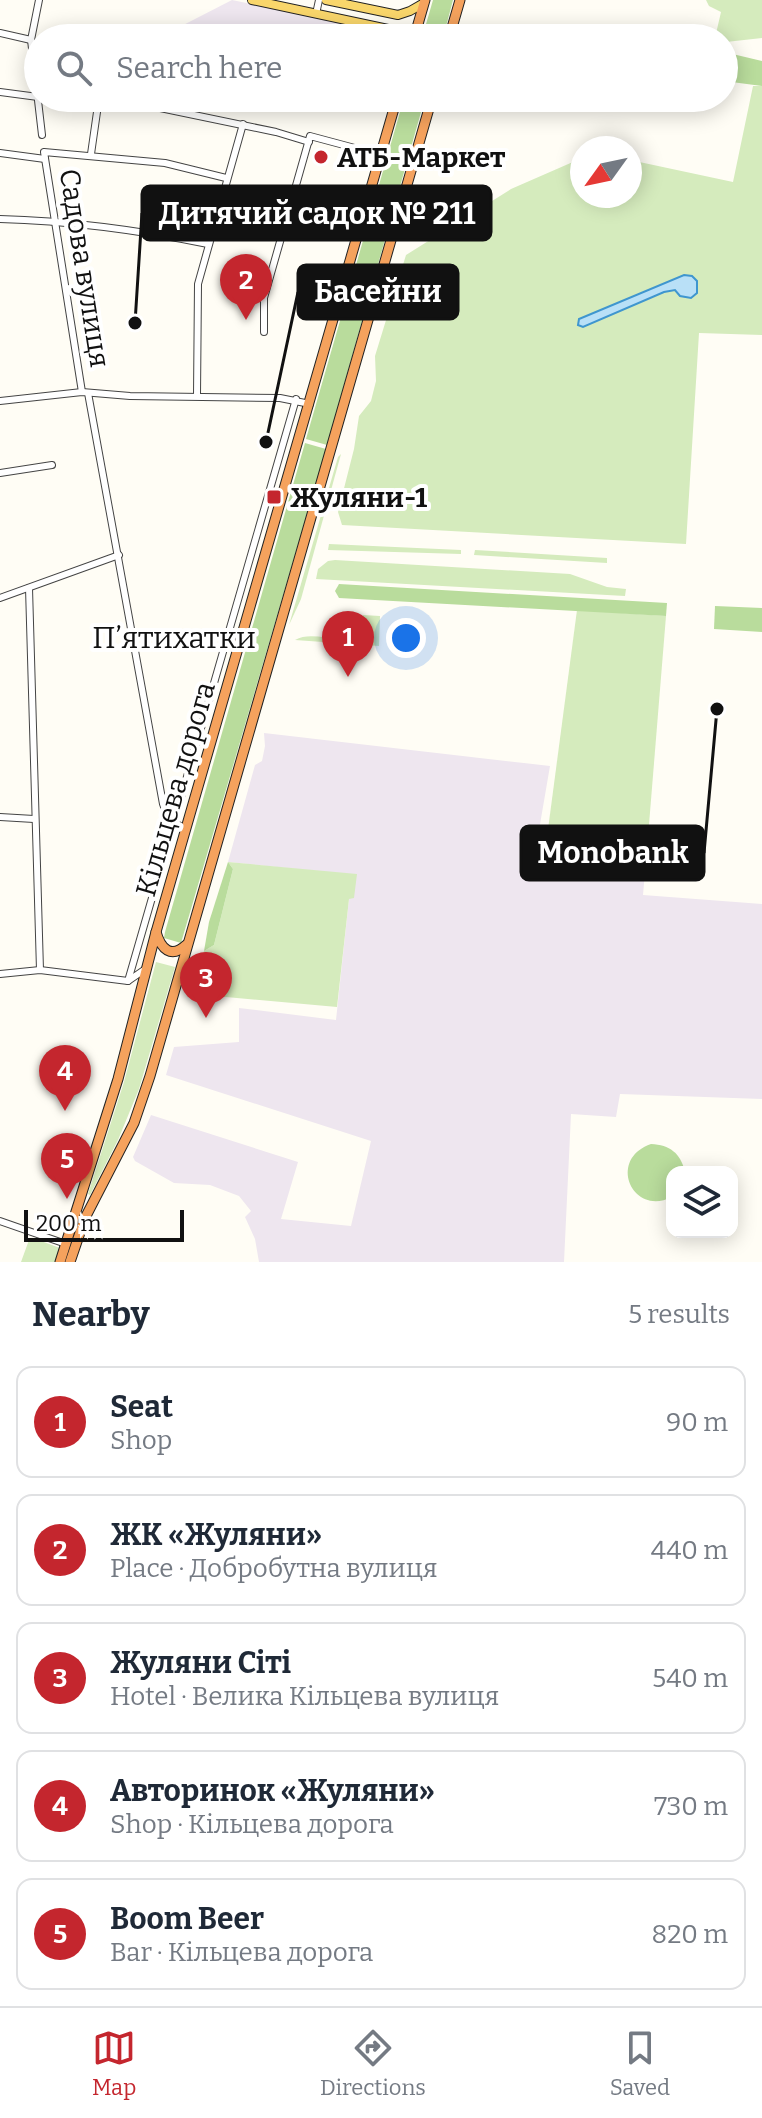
<!DOCTYPE html>
<meta charset="utf-8">
<style>
:root{--surface:#fff;--page:#f2f2f3;--text:#1f2937;--muted:#747a83;--line:#e0e1e3;--accent:#c4262e}
body{margin:0;font-family:Bitter,serif;background:var(--page);color:var(--text)}
.controls{position:absolute;right:24px;bottom:24px;display:grid;overflow:hidden;border-radius:16px;box-shadow:0 4px 20px #0003}
.controls button{width:72px;height:72px;display:grid;place-items:center;padding:0;border:0;border-bottom:2px solid var(--line);background:var(--surface);color:var(--text);font:40px sans-serif}
.compass{position:absolute;left:570px;top:136px;width:72px;height:72px;border-radius:50%;background:var(--surface);box-shadow:0 4px 20px #0003;rotate:237deg}
.scale{position:absolute;left:24px;bottom:20px;width:160px;box-sizing:border-box;padding-left:8px;border:4px solid #111;border-top:0;font-size:22px;line-height:28px;white-space:nowrap;color:#111;-webkit-text-stroke:6px #fff;paint-order:stroke}
.you{position:absolute;left:406px;top:638px;width:28px;height:28px;margin:-20px;border:6px solid #fff;border-radius:50%;background:#1a73e8;box-shadow:0 0 0 12px #1a73e833}
.badge{display:grid;place-items:center;width:52px;height:52px;border-radius:50%;background:var(--accent);color:#fff;font-size:26px;font-weight:700}
.pin{position:absolute;translate:-50% -66px;filter:drop-shadow(0 2px 4px #0008)}
.pin::after{content:'';position:absolute;top:42px;width:28px;height:24px;background:inherit;clip-path:polygon(0 0,100% 0,50% 100%)}
.list{margin:0;padding:0;list-style:none}
h2{display:flex;justify-content:space-between;align-items:center;height:104px;margin:0;padding:0 32px;font-size:34px}
h2 small{font-size:26px;font-weight:400;color:var(--muted)}
.list li{display:grid;grid-template-columns:52px 1fr auto;gap:24px;align-items:center;box-sizing:border-box;height:112px;margin:0 16px 16px;padding:0 16px;border:2px solid var(--line);border-radius:16px}
.list b{display:block;font-size:30px;white-space:nowrap}
.list p{margin:0;font-size:26px;white-space:nowrap;color:var(--muted)}
.list em{font-size:26px;font-style:normal;color:var(--muted)}
.icon{flex:none;width:44px;height:44px;fill:none;stroke:currentColor;stroke-width:2;stroke-linecap:round;stroke-linejoin:round}
.map{position:relative;flex:none;width:762px;height:1262px;overflow:hidden}
.search{position:absolute;background:var(--surface);box-shadow:0 4px 20px #0003;left:24px;right:24px;top:24px;height:88px;display:flex;align-items:center;gap:20px;box-sizing:border-box;padding:0 28px;border-radius:44px;color:var(--muted);font-size:30px}
.sheet{height:744px;background:var(--surface)}
nav{display:flex;justify-content:space-around;align-items:center;box-sizing:border-box;height:112px;border-top:2px solid var(--line);background:var(--surface);font-size:22px;color:var(--muted)}
nav a{display:grid;justify-items:center;gap:4px}
nav .on{color:var(--accent)}
.map>svg:first-child{display:block}
.industrial{fill:#eee6ef}
.green{fill:#d5ebbd}
.forest{fill:#b9dc9c}
.water{fill:#b9e0f7;stroke:#3f96cf;stroke-width:2}
.lines{fill:none;stroke-linecap:round;stroke-linejoin:round}
.minor-casing{stroke:#444;stroke-width:8}
.major-casing{stroke:#222;stroke-width:10}
.highway-casing{stroke:#222;stroke-width:11}
.minor{stroke:#fff;stroke-width:6}
.major{stroke:#f9d66b;stroke-width:8}
.highway{stroke:#f5a25d;stroke-width:9}
.poi-dot{fill:#c4262e;stroke:#fff;stroke-width:3}
.labels{text-anchor:middle;stroke-width:8;stroke-linejoin:round;paint-order:stroke}
.poi-label{font-size:28px;font-weight:bold;fill:#111;stroke:#fff;text-anchor:start}
.street-label{font-size:28px;fill:#111;stroke:#fff}
.neighbourhood-label{font-size:30px;fill:#111;stroke:#fff}
.leader{fill:none;stroke:#111;stroke-width:3}
.callout-dot{fill:#111;stroke:#fff;stroke-width:3}
.callout{fill:#111;stroke:#111;stroke-width:3}
.callout-label{font-size:30px;text-anchor:middle;font-weight:bold;fill:#fff}
</style>
<div class="map">
<svg width="762" height="1262" viewBox="0 0 762 1262">
<rect width="100%" height="100%" fill="#fffdf5"/>
<g class="industrial">
<path d="M232,0l158,33 3,5h-235z"/>
<path d="M264,733l286,33 -12,70 109,13 -4,46 119,9v195l-142,-5 -4,23 -45,-3 -7,148h-305l-4,-23 -10,-22 6,-6 -12,-15 -29,-11 -36,-2 -39,-22 -2,-4 18,-42 147,47 -17,57 70,7 20,-85 -205,-66 8,-28 65,-5v-34l97,12 13,-121 7,-24 -128,-13 27,-97 7,-4 3,-15z"/>
</g>
<g class="green">
<path d="M706,0h56v38l-36,4 -2,-4h-9l6,-26 -12,-6z"/>
<path d="M753,86h9v249l-63,-2 -13,211 -344,-19 -4,-13 16,-63 5,-33 12,-15 5,-20 -1,-25 31,-101 105,-66 71,-31v38h48v-36l103,22z"/>
<path d="M341,454l-40,145 -12,26 49,-168z"/>
<path d="M329,544l132,6v4l-133,-4z"/>
<path d="M475,550l132,8v5l-133,-8z"/>
<path d="M335,560l235,14 37,13 19,2 -1,7 -309,-17 2,-10 10,-8z"/>
<path d="M577,610l89,6 -19,233 -100,-12z"/>
<path d="M363,615l17,1 -1,30 -84,-6c19,-11 45,7 67,-7z"/>
<path d="M228,862l129,12 -3,24 -5,1 -12,108 -122,-11 -22,-13 11,-32 10,-6 19,-76z"/>
<path d="M156,962l19,5 -36,122 -21,51 -28,55 -2,-1 36,-112z"/>
<path d="M29,1240l12,1 19,7 -5,14h-34z"/>
</g>
<g class="forest">
<path d="M433,0h20l-10,38h-21z"/>
<path d="M724,52l38,9v25l-38,-5z"/>
<path d="M404,98h21l-98,347 -21,-6z"/>
<path d="M305,443l21,6 -145,494 -17,-5 1,-6z"/>
<path d="M339,584l328,19 -1,13 -327,-18 -4,-7z"/>
<path d="M715,606l47,2v24l-48,-3z"/>
<path d="M228,862l5,7 -19,76 -10,6 5,-29z"/>
<path d="M651,1144c19,1 29,9 34,27l-13,1v25c-40,20 -65,-38 -21,-53z"/>
</g>
<path class="water" d="M684,275l8,1 5,5v12l-6,5 -11,-2 -5,-6 -11,2 -81,35 -5,-2 1,-6z"/>
<g class="lines">
<defs>
<g id="minor">
<path d="M39,0l-8,40 11,95"/>
<path d="M316,14l3,-14"/>
<path d="M0,33l31,7"/>
<path d="M0,92l38,5"/>
<path d="M112,98l164,34 33,10"/>
<path d="M0,153l45,6"/>
<path d="M91,154l8,-56"/>
<path d="M0,219c71,2 138,11 208,25"/>
<path d="M264,332v-34l46,-162 71,19"/>
<path d="M82,392l-38,-240 121,11 61,15"/>
<path d="M88,393l75,411 5,14 18,12"/>
<path d="M197,395l1,-111 45,-160"/>
<path d="M0,401l82,-9 48,4 150,2 30,6"/>
<path d="M0,473l52,-8"/>
<path d="M29,588l11,382"/>
<path d="M0,598l119,-43"/>
<path d="M0,817l34,2"/>
<path d="M0,974l40,-4 88,11 16,-11"/>
<path d="M128,981l168,-582"/>
<path d="M0,1221l66,23"/>
</g>
<g id="major">
<path d="M252,0l136,29 10,9"/>
<path d="M326,0l72,15 12,-4 14,-8"/>
</g>
<g id="highway">
<path d="M414,38l11,-38"/>
<path d="M449,38l11,-38"/>
<path d="M156,932c5,17 15,27 30,13"/>
<path d="M60,1262l58,-183 38,-147 241,-834"/>
<path d="M70,1262l15,-44 49,-95 16,-47 282,-978"/>
</g>
</defs>
<use href="#minor" class="minor-casing"/>
<use href="#major" class="major-casing"/>
<use href="#highway" class="highway-casing"/>
<use href="#minor" class="minor"/>
<use href="#major" class="major"/>
<use href="#highway" class="highway"/>
</g>
<g class="poi-dot">
<circle cx="321" cy="157" r="8"/>
<rect x="266" y="489" width="16" height="16" rx="4"/>
</g>
<g class="labels">
<g class="poi-label">
<text x="337" y="167">АТБ-Маркет</text>
<text x="290" y="507">Жуляни-1</text>
</g>
<g class="street-label">
<text transform="translate(85 268) rotate(81)" y="10">Садова вулиця</text>
<text transform="translate(175 789) rotate(-74)" y="10">Кільцева дорога</text>
</g>
<g class="neighbourhood-label">
<text x="174" y="648">Пʼятихатки</text>
</g>
</g>
<path class="leader" d="M135 323L142 213M266 442L298 292M717 709L704 853"/>
<g class="callout-dot">
<circle cx="135" cy="323" r="8"/>
<circle cx="266" cy="442" r="8"/>
<circle cx="717" cy="709" r="8"/>
</g>
<g class="callout">
<rect x="142" y="186" width="349" height="54" rx="8"/>
<rect x="298" y="265" width="160" height="54" rx="8"/>
<rect x="521" y="826" width="183" height="54" rx="8"/>
</g>
<g class="callout-label">
<text x="317" y="224">Дитячий садок № 211</text>
<text x="378" y="302">Басейни</text>
<text x="613" y="863">Monobank</text>
</g>
</svg>
<div class="controls">
<button><svg class="icon" aria-label="layers" viewBox="0 0 24 24"><path d="M12 4l9 5-9 5-9-5zM3 14l9 5 9-5"/></svg></button>
</div>
<svg class="compass" viewBox="-18 -18 36 36"><path d="M0-13l5 13h-10z" fill="#e53935"/><path d="M0 13l5-13h-10z" fill="#747a83"/></svg>
<div class="scale">200 m</div>
<div class="you"></div>
<div class="pin badge" style="left:348px;top:677px">1</div>
<div class="pin badge" style="left:246px;top:320px">2</div>
<div class="pin badge" style="left:206px;top:1018px">3</div>
<div class="pin badge" style="left:65px;top:1111px">4</div>
<div class="pin badge" style="left:67px;top:1199px">5</div>
<div class="search"><svg class="icon" aria-label="search" viewBox="0 0 24 24"><circle cx="10" cy="10" r="6"/><path d="M15 15l6 6"/></svg>Search here</div>
</div>
<section class="sheet">
<h2>Nearby<small>5 results</small></h2>
<ul class="list">
<li><span class="badge">1</span><div><b>Seat</b><p>Shop</p></div><em>90 m</em></li>
<li><span class="badge">2</span><div><b>ЖК «Жуляни»</b><p>Place · Добробутна вулиця</p></div><em>440 m</em></li>
<li><span class="badge">3</span><div><b>Жуляни Сіті</b><p>Hotel · Велика Кільцева вулиця</p></div><em>540 m</em></li>
<li><span class="badge">4</span><div><b>Авторинок «Жуляни»</b><p>Shop · Кільцева дорога</p></div><em>730 m</em></li>
<li><span class="badge">5</span><div><b>Boom Beer</b><p>Bar · Кільцева дорога</p></div><em>820 m</em></li>
</ul>
</section>
<nav>
<a class="on"><svg class="icon" aria-label="map" viewBox="0 0 24 24"><path d="M3 6l6-2 6 2 6-2v14l-6 2-6-2-6 2zM9 4v14M15 6v14"/></svg>Map</a>
<a><svg class="icon" aria-label="directions" viewBox="0 0 24 24"><path d="M12 3l9 9-9 9-9-9zM9 14v-3h6M13 9l2 2-2 2"/></svg>Directions</a>
<a><svg class="icon" aria-label="saved" viewBox="0 0 24 24"><path d="M7 4h10v16l-5-4-5 4z"/></svg>Saved</a>
</nav>
